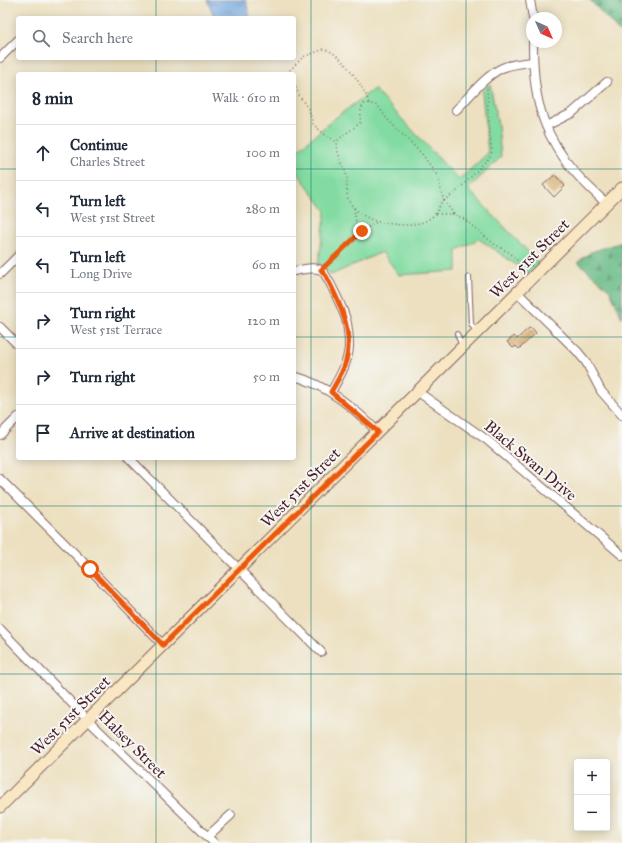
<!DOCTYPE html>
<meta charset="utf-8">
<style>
:root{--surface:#fff;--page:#f6f6f7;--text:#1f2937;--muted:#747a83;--line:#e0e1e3}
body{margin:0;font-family:"IM FELL Great Primer",serif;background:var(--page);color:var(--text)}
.controls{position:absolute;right:12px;bottom:12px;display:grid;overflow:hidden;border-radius:4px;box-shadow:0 2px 10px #0003}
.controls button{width:36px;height:36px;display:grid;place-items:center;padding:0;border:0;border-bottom:1px solid var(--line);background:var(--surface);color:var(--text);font:20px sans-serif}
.compass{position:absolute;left:526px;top:12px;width:36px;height:36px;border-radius:50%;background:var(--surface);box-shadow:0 2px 10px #0003;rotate:135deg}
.stop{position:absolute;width:12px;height:12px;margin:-9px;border:3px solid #ea580c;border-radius:50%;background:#fff}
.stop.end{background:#ea580c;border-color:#fff;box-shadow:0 1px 4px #0008}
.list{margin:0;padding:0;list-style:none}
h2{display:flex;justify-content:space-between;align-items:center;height:52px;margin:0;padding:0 16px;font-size:17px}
h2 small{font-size:13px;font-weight:400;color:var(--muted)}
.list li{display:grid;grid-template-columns:26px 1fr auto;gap:12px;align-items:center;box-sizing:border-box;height:56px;padding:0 16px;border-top:1px solid var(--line)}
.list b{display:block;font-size:15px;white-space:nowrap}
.list p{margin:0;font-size:13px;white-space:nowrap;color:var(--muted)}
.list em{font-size:13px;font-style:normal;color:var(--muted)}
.icon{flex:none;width:22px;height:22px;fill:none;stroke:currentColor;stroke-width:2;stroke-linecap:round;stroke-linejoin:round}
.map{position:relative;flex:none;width:622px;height:843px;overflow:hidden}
.search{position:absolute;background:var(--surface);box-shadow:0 2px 10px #0003;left:16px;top:16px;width:280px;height:44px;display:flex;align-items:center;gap:10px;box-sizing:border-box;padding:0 14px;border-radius:4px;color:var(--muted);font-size:15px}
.panel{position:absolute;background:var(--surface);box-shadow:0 2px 10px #0003;left:16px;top:72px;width:280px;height:388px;border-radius:4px}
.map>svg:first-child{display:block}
.forest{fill:url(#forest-firs);stroke:#5a6d59}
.green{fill:#82dba1;stroke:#667d66}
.water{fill:url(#water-ripples);stroke:#5f6486}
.building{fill:url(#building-cross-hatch)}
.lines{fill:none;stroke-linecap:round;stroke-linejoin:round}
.lane-casing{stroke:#83635f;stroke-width:6}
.street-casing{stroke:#83635f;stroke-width:10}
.secondary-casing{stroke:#83635f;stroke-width:13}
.path{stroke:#83635f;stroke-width:1.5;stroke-dasharray:1 3;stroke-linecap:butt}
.lane{stroke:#fff;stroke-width:4}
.street{stroke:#fff;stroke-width:8}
.secondary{stroke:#f9e7c3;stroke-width:11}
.route{stroke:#ea580c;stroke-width:5}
.grid{fill:none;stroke:#0f766e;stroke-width:1;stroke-opacity:0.55}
.labels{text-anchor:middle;stroke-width:4;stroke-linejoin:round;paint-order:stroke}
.street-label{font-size:16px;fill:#4a1f2b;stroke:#f6f6f2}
</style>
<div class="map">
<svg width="622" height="843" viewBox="0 0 622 843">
<defs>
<pattern id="forest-firs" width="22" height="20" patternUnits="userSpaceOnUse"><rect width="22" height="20" fill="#69bb87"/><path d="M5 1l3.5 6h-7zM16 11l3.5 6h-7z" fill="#58976f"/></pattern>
<pattern id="water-ripples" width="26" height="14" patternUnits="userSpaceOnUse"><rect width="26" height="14" fill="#74a8e0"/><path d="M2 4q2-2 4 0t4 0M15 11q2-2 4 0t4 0" fill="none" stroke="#6188b6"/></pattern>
<pattern id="building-cross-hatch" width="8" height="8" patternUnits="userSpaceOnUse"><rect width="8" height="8" fill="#dcab66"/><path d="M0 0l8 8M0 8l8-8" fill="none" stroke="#b48b54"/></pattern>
</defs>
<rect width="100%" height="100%" fill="#f6f6f2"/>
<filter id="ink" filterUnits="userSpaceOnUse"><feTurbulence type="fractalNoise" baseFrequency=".025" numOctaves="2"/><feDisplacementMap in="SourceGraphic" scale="8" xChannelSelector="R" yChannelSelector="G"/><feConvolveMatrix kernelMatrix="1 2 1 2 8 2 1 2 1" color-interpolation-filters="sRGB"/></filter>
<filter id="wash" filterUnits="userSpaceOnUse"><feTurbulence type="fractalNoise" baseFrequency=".012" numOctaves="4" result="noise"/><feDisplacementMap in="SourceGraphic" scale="16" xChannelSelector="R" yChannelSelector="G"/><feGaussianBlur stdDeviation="0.9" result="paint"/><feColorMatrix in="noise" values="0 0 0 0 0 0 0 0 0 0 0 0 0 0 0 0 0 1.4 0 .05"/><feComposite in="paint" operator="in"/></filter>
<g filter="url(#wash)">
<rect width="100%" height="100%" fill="#ece0c0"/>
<g class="forest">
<path d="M590,0h32v35z"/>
<path d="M622,242v76l-12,-28 -32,-28 13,-10z"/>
</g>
<path class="green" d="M490,84l8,41 3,32 -33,32 71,74 -11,10 -49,-34 -22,11v21l-58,4 -17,-23 -51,23 -9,-9 -4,-1 8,-54 -32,-43v-15l40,-34 40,-30 85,91 29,-27 -6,-61z"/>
<path class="water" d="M207,0h39l4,18h-35z"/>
<g id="blocks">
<g class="building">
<path d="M555,175l10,11 -11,11 -11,-12z"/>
<path d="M529,328l2,1 1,-1 4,5 -17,16 -3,-3 -3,2 -6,-6 7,-6 3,3z"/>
</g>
</g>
</g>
<g filter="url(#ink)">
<use href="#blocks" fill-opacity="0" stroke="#83635f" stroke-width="1"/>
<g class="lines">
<defs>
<g id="lane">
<path d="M469,277l2,47 6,8"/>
<path d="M457,334l5,12"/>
</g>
<g id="street">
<path d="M530,0l3,18"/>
<path d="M533,42c0,45 5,82 33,119 11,16 26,29 40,42"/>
<path d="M0,58l18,-18"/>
<path d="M456,110c13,-13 29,-34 46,-42 9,-4 20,-5 31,-6"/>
<path d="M546,126l26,-13 35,-31"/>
<path d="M294,271c8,-1 20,-5 27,-1 7,5 22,40 25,49 2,8 3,20 3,28 -1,16 -10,31 -18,45"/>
<path d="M0,274l18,-18"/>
<path d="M517,292l60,59 9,11 15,29 21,24"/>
<path d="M0,327l18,18"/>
<path d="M294,376c33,9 60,32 84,56"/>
<path d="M418,392l69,48 135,115"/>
<path d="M0,435l18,-18"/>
<path d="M129,458c64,65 128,129 192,194"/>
<path d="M0,479l90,90 73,76"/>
<path d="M0,629l88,91 126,123"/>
<path d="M208,836l23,-21"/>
</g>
<path id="secondary" d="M0,807l622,-619"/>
</defs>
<use href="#lane" class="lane-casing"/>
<use href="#street" class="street-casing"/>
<use href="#secondary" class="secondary-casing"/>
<g class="path">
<path d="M289,74v-3l14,-14 21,-8c2,1 6,2 9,4 13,9 31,34 36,50"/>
<path d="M294,84l6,13 9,13 4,14 11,10 13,8"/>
<path d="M354,208l3,22 -2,7"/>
<path d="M436,214h18l10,5 30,25 16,9 7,7 9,2 6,4"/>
<path d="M454,214l-7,-9 -5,-10 -3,-14 -2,-6 -15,-21 -35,-35 -9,-13 -9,-3 -5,1 -3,5 -1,14 -21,16c-6,8 4,25 7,34 3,10 -2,22 4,30 9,12 22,19 36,20 11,2 23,3 34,0 4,-1 12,-5 15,-9 3,-3 4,-8 6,-11 4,-4 10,-7 15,-11 12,-12 24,-24 35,-37l1,-4 -3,-21 -2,-43"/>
<path d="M327,265c16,-16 30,-32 50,-43"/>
</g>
<use href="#lane" class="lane"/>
<use href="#street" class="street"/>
<use href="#secondary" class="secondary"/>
</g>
</g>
<g class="lines" filter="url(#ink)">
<path class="route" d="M90,569l73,76 215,-213 -47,-40c5,-9 11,-18 14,-28 10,-30 -5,-61 -19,-88l-5,-6 41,-39"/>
</g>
<path class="grid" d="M156,0v18M311,0v843M466,0v843M156,58v16M0,169h18M294,169h328M0,337h18M294,337h328M156,458v385M0,506h622M0,674h622"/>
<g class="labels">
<g class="street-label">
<text transform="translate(529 258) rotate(-45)" y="6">West 51st Street</text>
<text transform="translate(531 460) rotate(40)" y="6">Black Swan Drive</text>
<text transform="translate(300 487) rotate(-45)" y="6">West 51st Street</text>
<text transform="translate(70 715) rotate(-45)" y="6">West 51st Street</text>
<text transform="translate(133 744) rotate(45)" y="6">Halsey Street</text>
</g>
</g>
</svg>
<div class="controls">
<button>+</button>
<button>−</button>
</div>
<svg class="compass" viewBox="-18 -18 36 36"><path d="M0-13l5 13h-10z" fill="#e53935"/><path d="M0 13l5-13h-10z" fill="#747a83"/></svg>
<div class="stop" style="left:90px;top:569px"></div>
<div class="stop end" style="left:362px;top:231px"></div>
<div class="search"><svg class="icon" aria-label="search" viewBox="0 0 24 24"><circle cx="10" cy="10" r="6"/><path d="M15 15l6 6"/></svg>Search here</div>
<section class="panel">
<h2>8 min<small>Walk · 610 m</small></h2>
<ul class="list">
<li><svg class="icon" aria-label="ahead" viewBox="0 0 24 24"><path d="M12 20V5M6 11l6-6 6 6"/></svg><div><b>Continue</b><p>Charles Street</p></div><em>100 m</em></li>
<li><svg class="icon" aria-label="left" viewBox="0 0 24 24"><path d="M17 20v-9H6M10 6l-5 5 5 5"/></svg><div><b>Turn left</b><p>West 51st Street</p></div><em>280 m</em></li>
<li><svg class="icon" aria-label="left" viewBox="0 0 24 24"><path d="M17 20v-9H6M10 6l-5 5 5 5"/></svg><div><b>Turn left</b><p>Long Drive</p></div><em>60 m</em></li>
<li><svg class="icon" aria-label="right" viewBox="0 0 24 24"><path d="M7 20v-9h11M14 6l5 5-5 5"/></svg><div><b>Turn right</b><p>West 51st Terrace</p></div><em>120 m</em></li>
<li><svg class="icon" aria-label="right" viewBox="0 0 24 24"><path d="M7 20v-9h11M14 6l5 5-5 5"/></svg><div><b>Turn right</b></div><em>50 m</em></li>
<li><svg class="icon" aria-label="arrive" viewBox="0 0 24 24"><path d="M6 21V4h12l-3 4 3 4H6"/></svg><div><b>Arrive at destination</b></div></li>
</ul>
</section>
</div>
